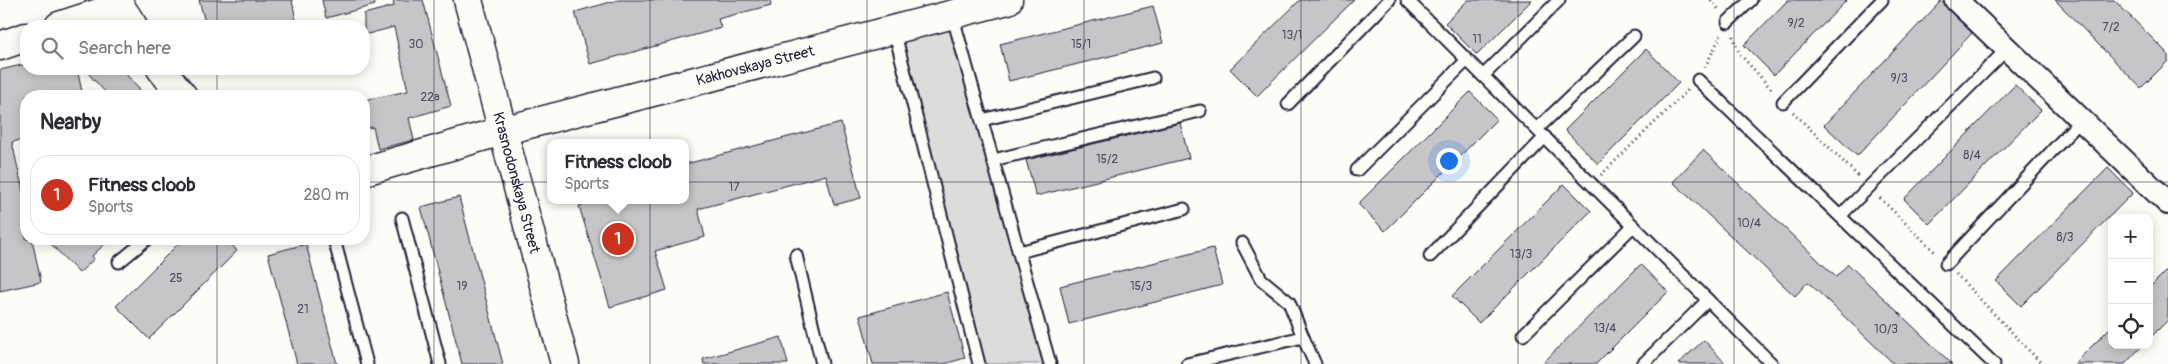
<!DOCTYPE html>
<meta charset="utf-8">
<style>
:root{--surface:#fff;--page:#f2f2f3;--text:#2b2b33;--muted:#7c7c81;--line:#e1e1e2;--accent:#c8321e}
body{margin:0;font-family:Pangolin,sans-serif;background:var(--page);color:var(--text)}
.controls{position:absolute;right:15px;bottom:15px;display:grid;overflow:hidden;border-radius:10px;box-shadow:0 2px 12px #0003}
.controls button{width:45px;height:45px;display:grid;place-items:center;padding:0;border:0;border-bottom:1px solid var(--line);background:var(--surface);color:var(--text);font:25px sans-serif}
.you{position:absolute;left:1448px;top:160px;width:18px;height:18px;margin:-12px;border:4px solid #fff;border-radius:50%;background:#1a73e8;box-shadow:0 0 0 8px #1a73e833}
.badge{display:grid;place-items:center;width:32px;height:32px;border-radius:50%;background:var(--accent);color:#fff;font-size:16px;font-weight:700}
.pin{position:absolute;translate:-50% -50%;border:2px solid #fff;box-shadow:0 1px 5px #0006}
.popup{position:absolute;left:547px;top:139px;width:142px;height:65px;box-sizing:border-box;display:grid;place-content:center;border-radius:10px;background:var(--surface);filter:drop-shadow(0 1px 4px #0005);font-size:16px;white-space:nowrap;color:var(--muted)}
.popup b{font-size:19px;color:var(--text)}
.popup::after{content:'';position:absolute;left:50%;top:100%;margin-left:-10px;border:10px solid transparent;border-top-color:var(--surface)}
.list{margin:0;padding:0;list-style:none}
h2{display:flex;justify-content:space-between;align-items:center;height:65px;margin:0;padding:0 20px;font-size:21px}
h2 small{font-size:16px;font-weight:400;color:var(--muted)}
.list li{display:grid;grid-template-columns:32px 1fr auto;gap:15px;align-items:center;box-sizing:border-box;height:80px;margin:0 10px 10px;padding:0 10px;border:1px solid var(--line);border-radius:20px}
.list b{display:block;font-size:19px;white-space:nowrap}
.list p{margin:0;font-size:16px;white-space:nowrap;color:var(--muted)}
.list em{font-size:16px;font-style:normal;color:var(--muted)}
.icon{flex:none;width:28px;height:28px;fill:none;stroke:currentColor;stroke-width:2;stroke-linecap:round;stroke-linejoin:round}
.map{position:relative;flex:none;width:2168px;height:364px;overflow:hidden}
.search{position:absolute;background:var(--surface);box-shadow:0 2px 12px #0003;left:20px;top:20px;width:350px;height:55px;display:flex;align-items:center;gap:12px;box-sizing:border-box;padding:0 18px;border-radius:20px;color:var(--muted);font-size:19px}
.panel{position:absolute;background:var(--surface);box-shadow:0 2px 12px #0003;left:20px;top:90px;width:350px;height:155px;border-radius:20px}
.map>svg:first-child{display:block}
.green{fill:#dddcdb;stroke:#807f8b}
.building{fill:#c6c6c8;stroke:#22223b}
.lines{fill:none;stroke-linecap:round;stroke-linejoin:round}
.service-casing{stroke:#22223b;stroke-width:15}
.minor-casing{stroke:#22223b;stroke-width:26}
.tertiary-casing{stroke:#22223b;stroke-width:31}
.path{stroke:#22223b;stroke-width:3;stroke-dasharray:1 4;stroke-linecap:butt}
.service{stroke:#fdfcf7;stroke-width:11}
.minor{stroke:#fdfcf7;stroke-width:22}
.tertiary{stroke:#fdfcf7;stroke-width:28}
.grid{fill:none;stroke:#22223b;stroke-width:1;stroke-opacity:0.55}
.labels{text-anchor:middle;stroke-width:5;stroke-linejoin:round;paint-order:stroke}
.number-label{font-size:12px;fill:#4b4b5e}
.street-label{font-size:15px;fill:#22223b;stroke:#fdfcf7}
</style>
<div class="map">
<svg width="2168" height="364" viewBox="0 0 2168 364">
<rect width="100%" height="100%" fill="#fdfcf7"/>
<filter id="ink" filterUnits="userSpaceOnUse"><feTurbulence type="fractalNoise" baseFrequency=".02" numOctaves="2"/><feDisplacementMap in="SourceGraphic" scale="10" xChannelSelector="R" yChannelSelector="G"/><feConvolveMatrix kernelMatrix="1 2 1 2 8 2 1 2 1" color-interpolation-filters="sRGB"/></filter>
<g filter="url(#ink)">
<path class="green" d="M952,14l98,350h-71l-86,-336z"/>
<g class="building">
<path d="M199,0h93l5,26h-91z"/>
<path d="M322,0h52l1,5 -49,13z"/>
<path d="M393,0h30l28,106 -42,12 5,22 -36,9 -5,-22 -9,2v-29l44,-9 -14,-64 -30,8v-21l30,-8z"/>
<path d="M618,0h152l1,5 -53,14 3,9 -131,36 -15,-52z"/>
<path d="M1300,0h54l-97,96 -27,-27z"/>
<path d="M1468,0h64l-55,55 -32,-32z"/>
<path d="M1788,0h59l-73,75 -30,-30z"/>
<path d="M2055,0h59l54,54v7l-27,27z"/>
<path d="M1941,1l31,32 -115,123 -33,-31z"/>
<path d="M1153,6l10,37 -154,38 -9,-37z"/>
<path d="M1646,49l33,34 -81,81 -33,-34z"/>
<path d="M26,64v5h51l6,27h-57v43l-14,3 14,63v34h6l9,43 -41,9v-221z"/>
<path d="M84,69h37l19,20 -9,7h-22z"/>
<path d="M2015,85l26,25 -112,114 -25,-25z"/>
<path d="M1470,92l27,27 -112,112 -27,-27z"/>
<path d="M841,123l20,75 -27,7 -8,-30 -128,34 7,28 -50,14 12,39 -57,17 -31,-101 20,-6h87v-36z"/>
<path d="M1180,123l9,35 -153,38 -10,-36z"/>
<path d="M1703,150l133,127 12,-13 104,100h-58l-86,-82 -13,14 -122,-114z"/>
<path d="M2108,168l25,25 -112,113 -25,-25z"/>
<path d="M1564,184l27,27 -112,112 -27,-27z"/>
<path d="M459,197l44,167h-41l-41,-157z"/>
<path d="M46,239h64l-18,17 2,3 -15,14z"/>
<path d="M183,239h44l10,12 -88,88 -33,-33z"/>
<path d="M306,244l31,120h-40l-29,-110z"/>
<path d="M1213,248l9,37 -153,39 -9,-38z"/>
<path d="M1641,264l27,28 -72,72h-54z"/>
<path d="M2168,269v51l-19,19v-51z"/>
<path d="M947,292l18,66 -21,6h-71l-13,-48z"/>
<path d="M2112,326v19h31l-18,19h-51z"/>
<path d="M781,337l7,27h-84l-1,-5z"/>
<path d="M1704,340l22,24h-48z"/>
</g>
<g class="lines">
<defs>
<g id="service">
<path d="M1407,0l365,364"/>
<path d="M952,14l98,350"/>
<path d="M1728,22l23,-22"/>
<path d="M894,30l85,334"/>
<path d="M1483,76l76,-76"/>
<path d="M1698,80l296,284"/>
<path d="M1783,102l99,-102"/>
<path d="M1288,104l101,-104"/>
<path d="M982,120l171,-42"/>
<path d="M1537,129l97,-93"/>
<path d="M993,160l207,-49"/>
<path d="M1357,170l110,-110"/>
<path d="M1840,216l167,-167"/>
<path d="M402,218l38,146"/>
<path d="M334,239l33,125"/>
<path d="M1242,243l19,36 28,23 14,35"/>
<path d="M1019,252l165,-43"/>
<path d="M796,255l26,109"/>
<path d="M1430,256l115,-119"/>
<path d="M119,262l28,-23"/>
<path d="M1946,264l135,-144"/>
<path d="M1523,335l110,-109"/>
<path d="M1187,364l116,-27 12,27"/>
<path d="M1643,364l65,-64"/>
</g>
<path id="minor" d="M1956,0l212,203"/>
<g id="tertiary">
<path id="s1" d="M468,0l97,364"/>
<path d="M59,26l61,-20 13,20"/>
<path d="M0,46l26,-9"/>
<path d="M161,69l22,27"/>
<path id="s2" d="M364,171l138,-40 506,-131"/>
</g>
</defs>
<use href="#service" class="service-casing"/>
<use href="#minor" class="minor-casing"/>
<use href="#tertiary" class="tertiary-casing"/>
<g class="path">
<path d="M1711,0l9,11"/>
<path d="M1733,36l6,17 34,38"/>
<path d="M1705,67l16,-32"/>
<path d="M1793,112l65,64"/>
<path d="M1601,175l87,-85"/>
<path d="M1880,198l56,55"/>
<path d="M1956,274l86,90"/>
</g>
<use href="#service" class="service"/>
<use href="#minor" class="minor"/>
<use href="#tertiary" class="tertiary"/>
</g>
</g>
<path class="grid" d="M217,0v26M434,0v364M650,0v364M867,0v364M1084,0v364M1301,0v364M1518,0v364M1734,0v364M1951,0v364M217,69v27M0,182h26M364,182h1804M217,239v125"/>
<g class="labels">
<g class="number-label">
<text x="1796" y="27">9/2</text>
<text x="2111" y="31">7/2</text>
<text x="1292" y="39">13/1</text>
<text x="1477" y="43">11</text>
<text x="416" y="48">30</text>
<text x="1081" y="48">15/1</text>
<text x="1899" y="82">9/3</text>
<text x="430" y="101">22а</text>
<text x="1972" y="159">8/4</text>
<text x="1107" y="163">15/2</text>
<text x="734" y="191">17</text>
<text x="1749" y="227">10/4</text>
<text x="2065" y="241">8/3</text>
<text x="1521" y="258">13/3</text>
<text x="176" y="282">25</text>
<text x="462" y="290">19</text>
<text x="1141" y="290">15/3</text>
<text x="303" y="313">21</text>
<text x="1605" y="332">13/4</text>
<text x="1886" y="333">10/3</text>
</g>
<g class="street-label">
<text dy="5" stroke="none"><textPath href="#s2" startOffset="405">Kakhovskaya Street</textPath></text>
<text dy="5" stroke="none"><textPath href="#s1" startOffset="189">Krasnodonskaya Street</textPath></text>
</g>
</g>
</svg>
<div class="controls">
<button>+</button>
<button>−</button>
<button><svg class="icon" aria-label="locate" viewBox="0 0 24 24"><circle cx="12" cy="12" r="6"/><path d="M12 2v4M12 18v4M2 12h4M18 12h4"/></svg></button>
</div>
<div class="you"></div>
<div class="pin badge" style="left:618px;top:239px">1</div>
<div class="popup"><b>Fitness cloob</b>Sports</div>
<div class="search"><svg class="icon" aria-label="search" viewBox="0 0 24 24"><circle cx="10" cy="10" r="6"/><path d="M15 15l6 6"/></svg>Search here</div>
<section class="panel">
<h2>Nearby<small></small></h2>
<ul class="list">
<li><span class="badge">1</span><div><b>Fitness cloob</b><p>Sports</p></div><em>280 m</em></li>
</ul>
</section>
</div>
